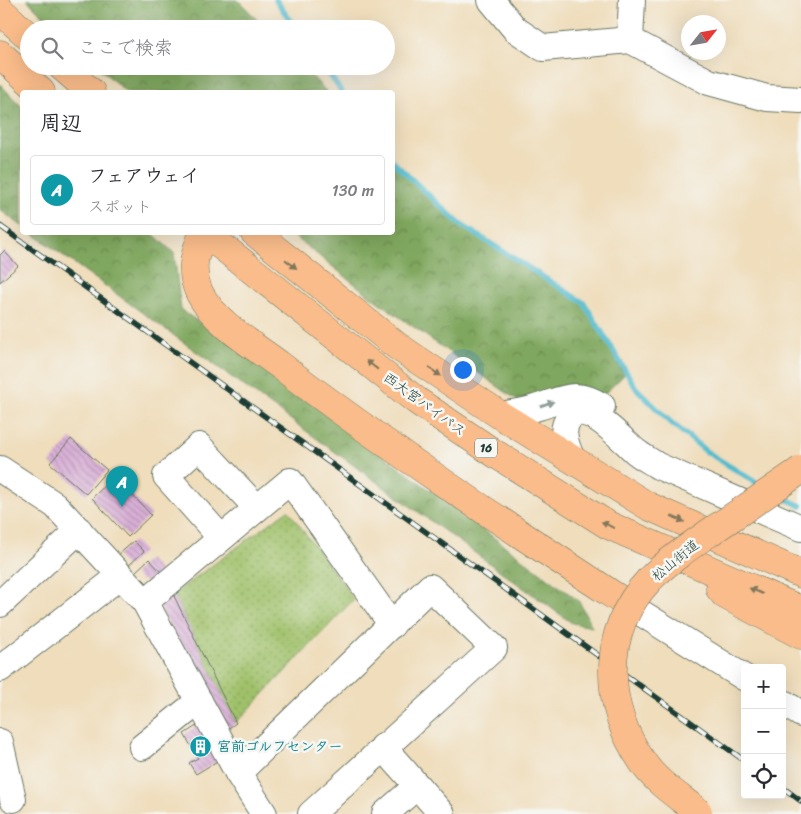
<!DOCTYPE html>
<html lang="ja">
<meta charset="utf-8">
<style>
:root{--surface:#fff;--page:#f2f2f3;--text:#2b2b33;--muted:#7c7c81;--line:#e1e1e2;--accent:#d1495b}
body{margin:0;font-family:Sriracha,"Klee One",sans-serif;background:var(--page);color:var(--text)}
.controls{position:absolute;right:15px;bottom:15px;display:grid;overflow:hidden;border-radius:5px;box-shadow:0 5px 20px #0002}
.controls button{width:45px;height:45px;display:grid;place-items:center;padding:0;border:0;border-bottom:1px solid var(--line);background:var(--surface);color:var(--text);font:25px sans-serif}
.compass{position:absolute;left:681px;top:15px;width:45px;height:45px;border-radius:50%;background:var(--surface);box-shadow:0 5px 20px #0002;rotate:59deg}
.you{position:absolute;left:462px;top:369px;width:18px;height:18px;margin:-12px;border:4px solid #fff;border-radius:50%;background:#1a73e8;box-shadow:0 0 0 8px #1a73e833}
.badge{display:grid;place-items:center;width:32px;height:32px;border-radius:50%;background:var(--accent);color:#fff;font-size:16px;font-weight:700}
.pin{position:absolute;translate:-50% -41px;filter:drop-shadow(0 1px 2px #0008)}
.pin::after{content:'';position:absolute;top:26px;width:18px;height:15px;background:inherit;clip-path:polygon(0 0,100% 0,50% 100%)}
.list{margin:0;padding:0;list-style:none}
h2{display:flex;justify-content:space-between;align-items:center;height:65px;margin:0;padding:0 20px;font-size:21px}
h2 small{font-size:16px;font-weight:400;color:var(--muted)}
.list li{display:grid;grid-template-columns:32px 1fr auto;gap:15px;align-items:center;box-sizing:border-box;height:70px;margin:0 10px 10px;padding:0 10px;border:1px solid var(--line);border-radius:5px}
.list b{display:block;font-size:19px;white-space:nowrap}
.list p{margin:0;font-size:16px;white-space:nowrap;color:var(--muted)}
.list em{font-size:16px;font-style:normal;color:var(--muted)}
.icon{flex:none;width:28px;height:28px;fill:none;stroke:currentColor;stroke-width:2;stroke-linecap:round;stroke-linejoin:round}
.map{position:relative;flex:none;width:801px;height:814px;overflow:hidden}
.search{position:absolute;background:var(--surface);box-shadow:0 5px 20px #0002;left:20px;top:20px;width:375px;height:55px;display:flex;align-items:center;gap:12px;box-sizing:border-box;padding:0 18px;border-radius:28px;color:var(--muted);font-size:19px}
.panel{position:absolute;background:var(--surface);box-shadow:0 5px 20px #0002;left:20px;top:90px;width:375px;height:145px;border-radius:5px}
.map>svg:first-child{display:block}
.grass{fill:url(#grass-dots);stroke:#607f4f}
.forest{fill:url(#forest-crowns);stroke:#507249}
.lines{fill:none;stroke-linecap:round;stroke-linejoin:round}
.stream{stroke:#51bbce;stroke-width:5.5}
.building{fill:url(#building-back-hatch)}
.minor-casing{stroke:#687563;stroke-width:28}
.highway-casing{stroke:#687563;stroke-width:29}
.minor{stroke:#fff;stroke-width:26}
.highway{stroke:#f9bc8a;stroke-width:28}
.rail-casing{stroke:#1f3d34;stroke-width:5.5}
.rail{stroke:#f6f6f2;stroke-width:4;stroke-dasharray:11;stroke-linecap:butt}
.major-bridge-casing{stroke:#687563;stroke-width:29;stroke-linecap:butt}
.major-bridge{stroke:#f9bc8a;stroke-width:28}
.oneway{fill:#81765b}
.oneway2{fill:#8f9e9a}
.labels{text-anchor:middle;stroke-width:5;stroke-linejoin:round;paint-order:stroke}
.shield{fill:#f6f6f2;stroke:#60746d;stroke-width:1}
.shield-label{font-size:12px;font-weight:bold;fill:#1f3d34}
.street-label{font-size:14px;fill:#1f3d34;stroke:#f6f6f2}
.culture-label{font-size:14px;font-weight:bold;fill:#0d838f;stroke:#f6f6f2;text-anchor:start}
</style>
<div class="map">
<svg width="801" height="814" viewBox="0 0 801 814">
<defs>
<pattern id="grass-dots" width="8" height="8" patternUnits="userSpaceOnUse" patternTransform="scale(1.25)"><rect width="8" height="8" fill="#a0c16a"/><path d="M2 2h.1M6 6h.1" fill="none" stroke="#829e58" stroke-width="1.8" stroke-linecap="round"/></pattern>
<pattern id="forest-crowns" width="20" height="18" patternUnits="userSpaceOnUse" patternTransform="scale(1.25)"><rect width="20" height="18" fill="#80a75e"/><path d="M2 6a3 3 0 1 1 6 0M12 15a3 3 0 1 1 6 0" fill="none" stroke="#68894e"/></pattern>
<pattern id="building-back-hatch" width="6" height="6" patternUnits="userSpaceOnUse" patternTransform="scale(1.25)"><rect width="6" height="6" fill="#d9afd7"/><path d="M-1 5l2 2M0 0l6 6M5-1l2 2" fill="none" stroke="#af90af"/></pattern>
</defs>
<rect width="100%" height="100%" fill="#f6f6f2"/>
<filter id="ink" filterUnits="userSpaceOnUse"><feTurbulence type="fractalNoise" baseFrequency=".02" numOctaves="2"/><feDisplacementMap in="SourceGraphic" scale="10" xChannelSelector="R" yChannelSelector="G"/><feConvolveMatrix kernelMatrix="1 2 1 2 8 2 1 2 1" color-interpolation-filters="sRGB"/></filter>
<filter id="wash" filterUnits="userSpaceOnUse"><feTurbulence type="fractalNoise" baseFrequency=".0096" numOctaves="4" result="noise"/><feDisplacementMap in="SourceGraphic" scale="20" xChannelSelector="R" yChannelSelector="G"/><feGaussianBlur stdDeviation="1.12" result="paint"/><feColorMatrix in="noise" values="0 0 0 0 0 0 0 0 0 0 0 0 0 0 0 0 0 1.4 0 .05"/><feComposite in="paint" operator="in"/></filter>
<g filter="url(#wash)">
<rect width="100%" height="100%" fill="#efddbb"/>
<path class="grass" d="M288,510l66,89 -118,124 -63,-129z"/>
<g class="forest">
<path d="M27,0h211l28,29h-209z"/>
<path d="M97,66h205l25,26h-201z"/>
<path d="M0,84l22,23v119l-22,-16z"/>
<path d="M393,161l67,63 124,79 40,72 -21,20 -36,-11 -43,21 -150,-106 -84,-66 102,-1z"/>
<path d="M32,233h120l22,20 7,57 73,49 325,242 13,26 -20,-4z"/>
</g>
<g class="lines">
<g class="stream">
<path d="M276,0l20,29"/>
<path d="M323,66l19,26"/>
<path d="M392,161l68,63 124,79 52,85 32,32 39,32 56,35"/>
<path d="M778,495l23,11"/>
</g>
</g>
<g id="blocks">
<g class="building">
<path d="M4,251l14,15 -18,16v-27z"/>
<path d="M71,439l36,31 -21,24 -36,-31z"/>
<path d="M115,476l36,39 -23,22 -36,-39z"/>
<path d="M134,541l10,10 -17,16 -10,-11z"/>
<path d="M149,559l13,14 -13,12 -6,-6 -2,2 -7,-8z"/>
<path d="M173,594l63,129 -13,9 -66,-130z"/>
<path d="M198,725l21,35 -23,14 -7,-11 9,-5 -14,-24z"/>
</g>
</g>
</g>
<g filter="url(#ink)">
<use href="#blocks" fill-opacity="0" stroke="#687563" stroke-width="1"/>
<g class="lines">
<defs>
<g id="minor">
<path d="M491,0l24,29 28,19 87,-8 79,42 58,16 34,2"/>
<path d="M630,40l2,-40"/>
<path d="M500,415c11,-2 24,-3 35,-7 28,-8 39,-19 67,-2"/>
<path d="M572,459c-5,-12 -13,-28 -3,-41 17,-20 53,22 66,33 7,6 16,10 23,15l143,62"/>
<path d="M0,469l55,36 90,97 93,171 26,41"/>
<path d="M221,538l-55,-62 33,-30 58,62"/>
<path d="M145,602l145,-121 102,144"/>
<path d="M0,604l79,-74"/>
<path d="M630,606l115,72"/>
<path d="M0,669l120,-93"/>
<path d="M782,702l19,12"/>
<path d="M0,742l13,57"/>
<path d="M142,747l57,-46"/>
<path d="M383,747l59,67"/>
<path d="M238,773l192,-186 64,61 -183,166"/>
<path d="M385,814l32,-28"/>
</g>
<g id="highway">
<path d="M0,10l29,27"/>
<path d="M0,54l41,38"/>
<path d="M61,66l30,26"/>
<path d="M204,232l213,169 77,52 114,72 193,85"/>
<path d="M204,232c-10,21 -15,40 -4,62 15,29 56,53 81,72 112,86 231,163 349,240"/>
<path d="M254,232l143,114 103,69 148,91 153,68"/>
<path d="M720,589l5,6 76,40"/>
</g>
</defs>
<use href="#minor" class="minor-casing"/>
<use href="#highway" class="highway-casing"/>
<use href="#minor" class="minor"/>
<use href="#highway" class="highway"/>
<defs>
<g id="rail">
<path d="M0,226l745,535"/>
<path d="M782,787l19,14"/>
</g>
</defs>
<use href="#rail" class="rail-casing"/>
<use href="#rail" class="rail"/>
<defs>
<path id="major-bridge" d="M698,812c-17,-14 -41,-29 -54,-48 -40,-57 -45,-131 6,-185 20,-20 43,-35 66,-51 29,-19 57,-39 85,-58"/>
</defs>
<use href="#major-bridge" class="major-bridge-casing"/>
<use href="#major-bridge" class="major-bridge"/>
</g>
<defs><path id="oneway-solid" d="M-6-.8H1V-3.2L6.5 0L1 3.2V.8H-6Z" transform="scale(1.25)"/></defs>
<g class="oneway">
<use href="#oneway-solid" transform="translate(291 264) rotate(38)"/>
<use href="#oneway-solid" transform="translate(372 365) rotate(-142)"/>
<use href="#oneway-solid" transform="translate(435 372) rotate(33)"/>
<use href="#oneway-solid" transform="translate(678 519) rotate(24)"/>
<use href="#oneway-solid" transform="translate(608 525) rotate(-152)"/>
<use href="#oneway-solid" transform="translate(756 591) rotate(-156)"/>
</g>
<use class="oneway2" href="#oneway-solid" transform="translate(547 404) rotate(-20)"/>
</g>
<defs>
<symbol id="building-disc" viewBox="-11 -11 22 22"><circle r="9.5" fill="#0f9aa8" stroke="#f6f6f2"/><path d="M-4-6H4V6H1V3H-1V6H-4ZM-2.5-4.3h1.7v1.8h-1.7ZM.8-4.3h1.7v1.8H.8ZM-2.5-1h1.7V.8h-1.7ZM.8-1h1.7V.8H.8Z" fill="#fff"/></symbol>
</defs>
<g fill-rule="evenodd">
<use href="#building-disc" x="188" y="734" width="25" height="25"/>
</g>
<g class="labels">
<rect class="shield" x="475" y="438.5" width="22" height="19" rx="4"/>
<g class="shield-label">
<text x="486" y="452">16</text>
</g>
<g class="street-label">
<text transform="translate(425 404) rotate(36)" y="5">西大宮バイパス</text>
<text transform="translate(675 560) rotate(-39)" y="5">松山街道</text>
</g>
<g class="culture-label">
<text x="217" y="751">宮前ゴルフセンター</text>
</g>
</g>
</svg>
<div class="controls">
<button>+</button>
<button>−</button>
<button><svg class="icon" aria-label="locate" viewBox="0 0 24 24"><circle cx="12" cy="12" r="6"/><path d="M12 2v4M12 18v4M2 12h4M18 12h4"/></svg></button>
</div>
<svg class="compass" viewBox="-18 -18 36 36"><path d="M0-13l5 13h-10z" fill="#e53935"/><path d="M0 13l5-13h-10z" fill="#7c7c81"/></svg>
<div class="you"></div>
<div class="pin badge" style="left:122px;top:507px;background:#0f9aa8">A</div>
<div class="search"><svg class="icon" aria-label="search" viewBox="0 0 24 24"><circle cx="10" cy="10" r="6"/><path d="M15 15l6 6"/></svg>ここで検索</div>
<section class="panel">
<h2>周辺<small></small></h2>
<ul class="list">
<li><span class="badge" style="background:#0f9aa8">A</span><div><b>フェアウェイ</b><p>スポット</p></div><em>130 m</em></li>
</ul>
</section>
</div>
